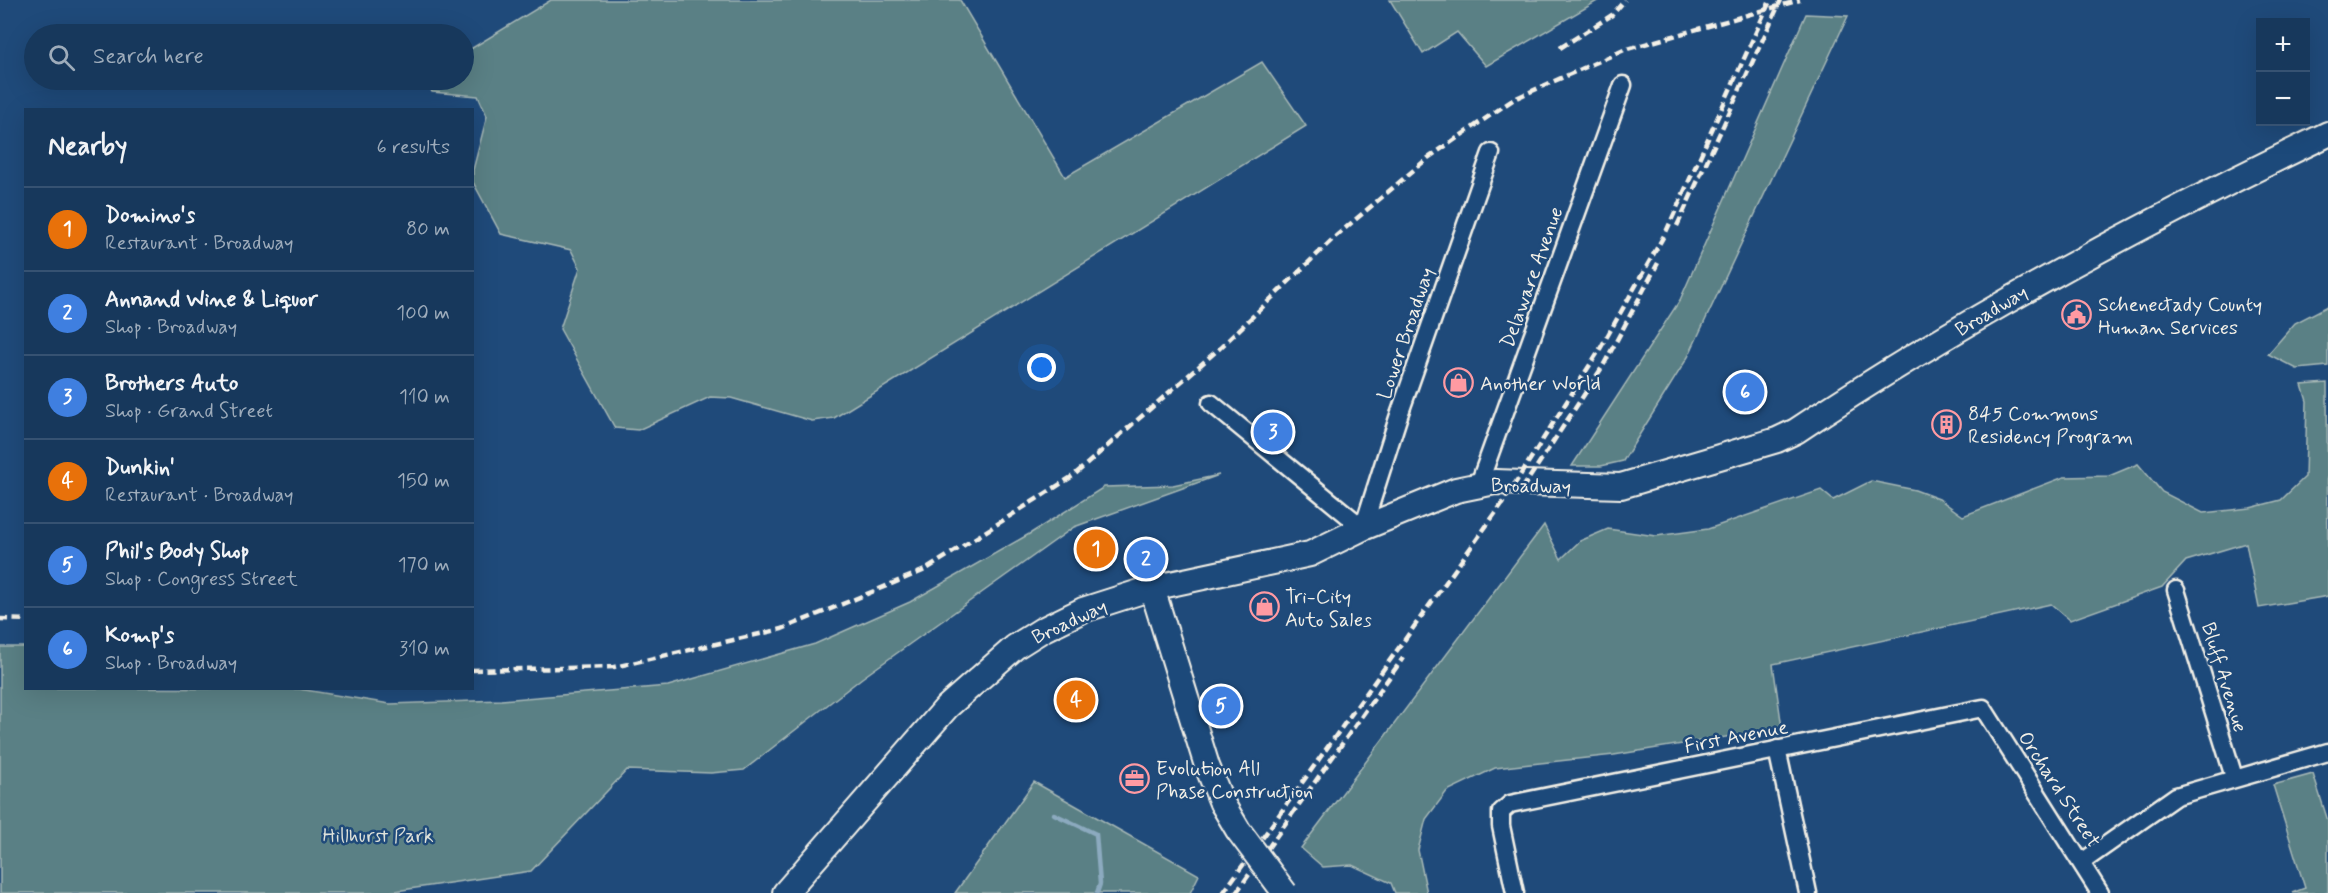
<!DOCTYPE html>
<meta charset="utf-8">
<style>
:root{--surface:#17385c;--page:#203f62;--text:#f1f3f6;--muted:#9eacbb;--line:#365272;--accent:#ff9aa2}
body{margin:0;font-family:Mynerve,sans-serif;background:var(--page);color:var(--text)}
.controls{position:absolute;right:18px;top:18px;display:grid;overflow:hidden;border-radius:0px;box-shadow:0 6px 24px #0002}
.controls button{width:54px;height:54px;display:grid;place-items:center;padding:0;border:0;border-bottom:2px solid var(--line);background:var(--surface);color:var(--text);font:30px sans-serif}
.you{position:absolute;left:1042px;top:368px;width:21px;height:21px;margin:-15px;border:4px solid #fff;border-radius:50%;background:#1a73e8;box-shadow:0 0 0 9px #1a73e833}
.badge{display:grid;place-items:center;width:39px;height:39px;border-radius:50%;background:var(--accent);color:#fff;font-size:20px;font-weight:700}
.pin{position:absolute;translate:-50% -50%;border:3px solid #fff;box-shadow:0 2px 6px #0006}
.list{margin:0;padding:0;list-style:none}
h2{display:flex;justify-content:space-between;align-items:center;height:78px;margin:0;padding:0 24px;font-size:26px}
h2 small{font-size:20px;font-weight:400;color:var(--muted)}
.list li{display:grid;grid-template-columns:39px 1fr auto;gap:18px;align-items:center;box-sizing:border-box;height:84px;padding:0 24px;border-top:2px solid var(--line)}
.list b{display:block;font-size:22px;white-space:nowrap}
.list p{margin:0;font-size:20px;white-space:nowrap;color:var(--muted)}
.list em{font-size:20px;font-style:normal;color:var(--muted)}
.icon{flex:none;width:33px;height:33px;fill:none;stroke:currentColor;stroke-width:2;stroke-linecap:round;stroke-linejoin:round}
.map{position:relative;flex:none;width:2328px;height:893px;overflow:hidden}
.search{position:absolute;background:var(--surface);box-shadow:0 6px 24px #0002;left:24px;top:24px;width:450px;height:66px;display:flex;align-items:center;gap:15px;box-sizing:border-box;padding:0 21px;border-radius:33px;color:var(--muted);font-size:22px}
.panel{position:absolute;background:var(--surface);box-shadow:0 6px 24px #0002;left:24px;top:108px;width:450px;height:582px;border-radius:0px}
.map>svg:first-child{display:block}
.green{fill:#5a8085;stroke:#a7b8b6;stroke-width:1.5}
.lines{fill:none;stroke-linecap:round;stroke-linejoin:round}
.stream{stroke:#8caabf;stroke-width:4.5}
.street-casing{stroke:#f4f1e8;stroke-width:21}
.secondary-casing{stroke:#f4f1e8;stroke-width:28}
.street{stroke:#1f4a7a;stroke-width:16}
.secondary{stroke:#1f4a7a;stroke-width:24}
.rail{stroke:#f4f1e8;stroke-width:4.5;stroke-dasharray:9 4.5;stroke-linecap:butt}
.secondary-bridge-casing{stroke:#f4f1e8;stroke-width:28;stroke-linecap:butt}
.secondary-bridge{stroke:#1f4a7a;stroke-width:24}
.labels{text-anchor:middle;stroke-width:5;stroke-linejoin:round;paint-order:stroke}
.street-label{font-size:20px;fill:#f4f1e8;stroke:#1f4a7a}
.poi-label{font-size:20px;fill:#f4f1e8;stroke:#1f4a7a;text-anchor:start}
.park-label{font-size:20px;fill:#dde0d9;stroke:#1f4a7a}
</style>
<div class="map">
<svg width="2328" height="893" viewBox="0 0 2328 893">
<rect width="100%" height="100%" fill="#1f4a7a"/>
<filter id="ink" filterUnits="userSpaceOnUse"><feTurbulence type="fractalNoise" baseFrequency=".0167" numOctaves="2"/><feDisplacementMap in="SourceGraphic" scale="12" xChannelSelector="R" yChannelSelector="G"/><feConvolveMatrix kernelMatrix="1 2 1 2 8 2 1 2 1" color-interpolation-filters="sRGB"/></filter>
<g filter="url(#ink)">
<g class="green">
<path d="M551,0h409l105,177 197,-115 44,64 -472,292 -22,3 -81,-23 -21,-1 -72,33 -23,-2 -55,-99 20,-61 -9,-18 -70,-16 -28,-52v-12l14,-54 -9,-20 -46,-4 -6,-12h38v-27z"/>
<path d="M1390,0h209l-113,66 -29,-34 -34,22z"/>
<path d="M1806,14l42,2 -160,341 -65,104 -22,5h-29l108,-166z"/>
<path d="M2328,306v60l-31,3 -29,-15 27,-31z"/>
<path d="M2327,383l1,213 -69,12 -13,-65 -60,18 -24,26 -92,33 -19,-16 -278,60 9,64 -168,27 -119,13 -48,23 -21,28 -8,31 9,43h-32l-4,-10 -39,-18 -29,2 -22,-19 243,-323 17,34 19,-18 28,-12 48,7 52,-7 113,-39 12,10 38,-19 44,9 24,9 24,17 101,-39 45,-1 29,-12 24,28 41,21 47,-5 31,-8 24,-23 2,-76 -5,-16z"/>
<path d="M1219,475l-145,52 -212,151 -118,92 -33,3 -84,-3 -96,101 -149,22h-382v-246h25l1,41 273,1 91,15 111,-4 167,-14 147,-42 95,-42 121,-69 73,-46 69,-2z"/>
<path d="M2313,774l15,47v72h-36l13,-5 -32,-103z"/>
<path d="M1034,782l165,93 -9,18h-235z"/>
</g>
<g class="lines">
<path class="stream" d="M1054,814l42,20 4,50 -3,9"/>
<defs>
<g id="street">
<path d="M1211,403l152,125 35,-110 93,-265"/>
<path d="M1479,484l144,-399"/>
<path d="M2176,590l58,187"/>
<path d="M1777,749l31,144"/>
<path d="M2082,862l94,-66 152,-44"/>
<path d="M1515,893l-14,-67v-14l9,-8 473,-96 117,185"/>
</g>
<g id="secondary">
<path d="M1152,588l55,178 15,37"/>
<path d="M785,893l162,-186 68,-60 27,-17 41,-20 69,-22 158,-34 53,-26 93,-38 39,-8 126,4 156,-46 19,-9c170,-113 348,-209 532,-297"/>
</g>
</defs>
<use href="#street" class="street-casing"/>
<use href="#secondary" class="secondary-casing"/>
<use href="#street" class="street"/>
<use href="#secondary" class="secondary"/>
<g class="rail">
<path d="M1560,48l52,-33 13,-15"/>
<path d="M1677,226l104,-226"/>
<path d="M1522,489l81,-123 55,-103"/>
<path d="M0,619l26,1"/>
<path d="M472,670l142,-3 168,-38 143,-59 148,-94 147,-128 116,-112 92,-78 86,-59 110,-49 176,-50"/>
<path d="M1223,893l279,-389 98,-155 66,-117 103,-229"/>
<path d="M1236,893l167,-235"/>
</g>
<defs>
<path id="secondary-bridge" d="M1222,803l16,27 47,63"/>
</defs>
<use href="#secondary-bridge" class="secondary-bridge-casing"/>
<use href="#secondary-bridge" class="secondary-bridge"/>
</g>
</g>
<defs>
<symbol id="civic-ring" viewBox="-11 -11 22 22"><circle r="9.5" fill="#1f4a7a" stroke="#ff9aa2" stroke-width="1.5"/><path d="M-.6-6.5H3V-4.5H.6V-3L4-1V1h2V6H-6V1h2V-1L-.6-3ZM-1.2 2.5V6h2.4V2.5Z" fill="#ff9aa2"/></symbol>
<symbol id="shop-ring" viewBox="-11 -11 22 22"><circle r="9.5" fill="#1f4a7a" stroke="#ff9aa2" stroke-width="1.5"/><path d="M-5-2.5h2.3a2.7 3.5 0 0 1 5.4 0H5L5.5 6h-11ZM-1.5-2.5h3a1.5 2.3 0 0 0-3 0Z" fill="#ff9aa2"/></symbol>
<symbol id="building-ring" viewBox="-11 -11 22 22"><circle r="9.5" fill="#1f4a7a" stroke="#ff9aa2" stroke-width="1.5"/><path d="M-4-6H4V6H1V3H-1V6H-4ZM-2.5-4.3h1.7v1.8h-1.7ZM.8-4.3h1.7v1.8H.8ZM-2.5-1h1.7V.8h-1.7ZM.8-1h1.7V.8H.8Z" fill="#ff9aa2"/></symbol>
<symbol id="office-ring" viewBox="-11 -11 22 22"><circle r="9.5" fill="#1f4a7a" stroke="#ff9aa2" stroke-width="1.5"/><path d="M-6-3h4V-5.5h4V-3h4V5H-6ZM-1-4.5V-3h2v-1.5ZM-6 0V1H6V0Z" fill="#ff9aa2"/></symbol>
</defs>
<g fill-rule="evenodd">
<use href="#civic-ring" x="2060" y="298" width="33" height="33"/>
<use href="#shop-ring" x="1442" y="366" width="33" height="33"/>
<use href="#building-ring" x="1930" y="408" width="33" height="33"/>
<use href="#shop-ring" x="1248" y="590" width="33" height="33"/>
<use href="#office-ring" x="1118" y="762" width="33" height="33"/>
</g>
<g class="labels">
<g class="street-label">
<text transform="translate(1531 277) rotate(-70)" y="7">Delaware Avenue</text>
<text transform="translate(1991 310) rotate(-31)" y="7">Broadway</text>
<text transform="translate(1405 333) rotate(-71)" y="7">Lower Broadway</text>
<text transform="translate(1531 485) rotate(1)" y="7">Broadway</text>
<text transform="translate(1069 621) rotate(-25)" y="7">Broadway</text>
<text transform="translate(2225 677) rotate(73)" y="7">Bluff Avenue</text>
<text transform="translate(1736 736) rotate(-11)" y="7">First Avenue</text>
<text transform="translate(2060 789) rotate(57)" y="7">Orchard Street</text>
</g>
<g class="poi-label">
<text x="2098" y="311">Schenectady County<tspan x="2098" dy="23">Human Services</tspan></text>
<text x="1480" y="390">Another World</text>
<text x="1968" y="420">845 Commons<tspan x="1968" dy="23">Residency Program</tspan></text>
<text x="1285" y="603">Tri-City<tspan x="1285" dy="23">Auto Sales</tspan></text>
<text x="1156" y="775">Evolution All<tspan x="1156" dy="23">Phase Construction</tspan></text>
</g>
<g class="park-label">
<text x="378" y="842">Hillhurst Park</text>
</g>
</g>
</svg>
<div class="controls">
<button>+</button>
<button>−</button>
</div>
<div class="you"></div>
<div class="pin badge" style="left:1096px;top:549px;background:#e8710a">1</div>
<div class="pin badge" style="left:1146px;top:559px;background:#3f7fe0">2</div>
<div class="pin badge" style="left:1273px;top:432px;background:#3f7fe0">3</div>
<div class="pin badge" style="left:1076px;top:700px;background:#e8710a">4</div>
<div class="pin badge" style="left:1221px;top:706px;background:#3f7fe0">5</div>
<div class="pin badge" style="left:1745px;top:392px;background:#3f7fe0">6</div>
<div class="search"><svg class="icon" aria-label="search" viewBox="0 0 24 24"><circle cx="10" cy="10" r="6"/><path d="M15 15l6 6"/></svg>Search here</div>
<section class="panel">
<h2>Nearby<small>6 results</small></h2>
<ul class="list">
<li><span class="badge" style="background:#e8710a">1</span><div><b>Domino's</b><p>Restaurant · Broadway</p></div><em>80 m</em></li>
<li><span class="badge" style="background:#3f7fe0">2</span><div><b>Annand Wine &amp; Liquor</b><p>Shop · Broadway</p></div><em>100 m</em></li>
<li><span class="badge" style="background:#3f7fe0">3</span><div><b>Brothers Auto</b><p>Shop · Grand Street</p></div><em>110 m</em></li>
<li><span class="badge" style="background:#e8710a">4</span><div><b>Dunkin'</b><p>Restaurant · Broadway</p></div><em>150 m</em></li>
<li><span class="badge" style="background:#3f7fe0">5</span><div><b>Phil's Body Shop</b><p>Shop · Congress Street</p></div><em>170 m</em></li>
<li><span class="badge" style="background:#3f7fe0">6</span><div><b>Komp's</b><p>Shop · Broadway</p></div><em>310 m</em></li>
</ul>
</section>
</div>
